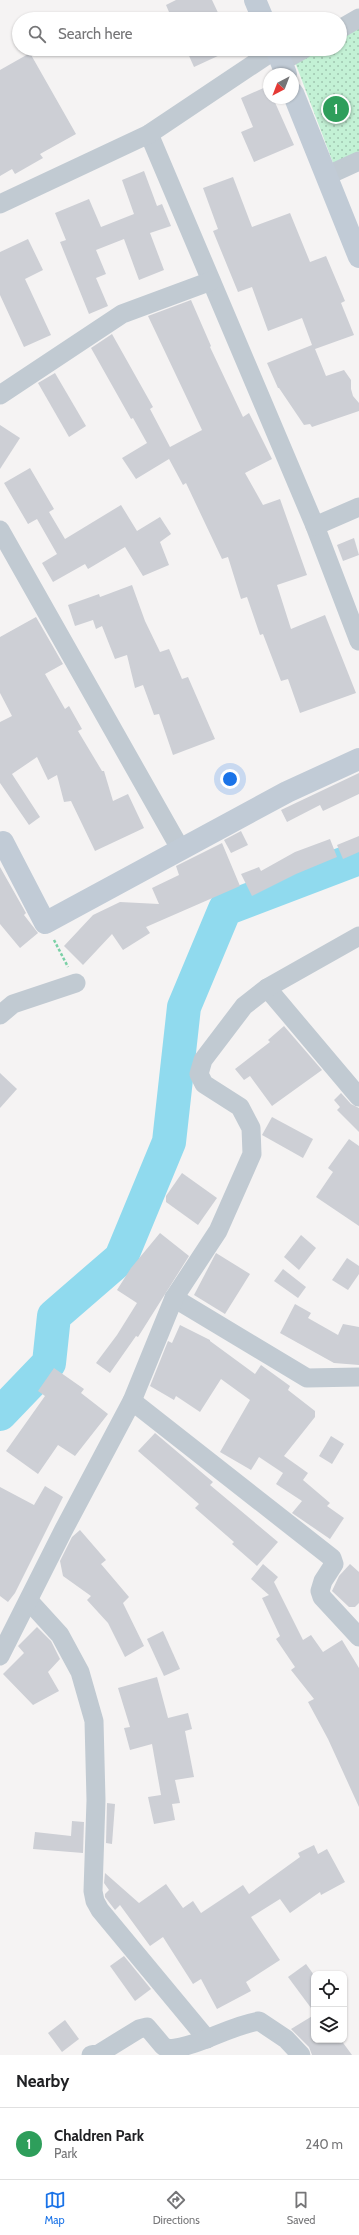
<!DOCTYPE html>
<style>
:root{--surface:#fff;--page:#f2f2f2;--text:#202124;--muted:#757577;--line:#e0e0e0;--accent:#1a73e8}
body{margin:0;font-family:Cabin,sans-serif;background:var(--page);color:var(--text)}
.controls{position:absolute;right:12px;bottom:12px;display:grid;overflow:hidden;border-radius:8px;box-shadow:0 1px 3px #0004}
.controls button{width:36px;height:36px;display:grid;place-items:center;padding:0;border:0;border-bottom:1px solid var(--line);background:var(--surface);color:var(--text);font:20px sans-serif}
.compass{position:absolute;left:263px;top:68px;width:36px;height:36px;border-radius:50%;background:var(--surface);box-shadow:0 1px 3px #0004;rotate:222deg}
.you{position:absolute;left:230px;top:779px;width:14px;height:14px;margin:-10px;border:3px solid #fff;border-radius:50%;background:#1a73e8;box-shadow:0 0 0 6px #1a73e833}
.badge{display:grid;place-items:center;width:26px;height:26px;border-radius:50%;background:var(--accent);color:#fff;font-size:13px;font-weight:700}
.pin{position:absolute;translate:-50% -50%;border:2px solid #fff;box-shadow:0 1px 4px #0006}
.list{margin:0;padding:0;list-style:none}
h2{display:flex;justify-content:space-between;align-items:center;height:52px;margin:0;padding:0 16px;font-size:17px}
h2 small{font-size:13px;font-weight:400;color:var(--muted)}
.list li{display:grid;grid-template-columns:26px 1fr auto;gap:12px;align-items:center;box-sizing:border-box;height:72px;padding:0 16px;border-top:1px solid var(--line)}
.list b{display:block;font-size:15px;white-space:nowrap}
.list p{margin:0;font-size:13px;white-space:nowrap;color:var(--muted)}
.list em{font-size:13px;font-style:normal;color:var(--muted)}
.icon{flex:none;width:22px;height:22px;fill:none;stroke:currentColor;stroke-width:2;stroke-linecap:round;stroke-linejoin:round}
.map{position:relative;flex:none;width:359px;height:2055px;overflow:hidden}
.search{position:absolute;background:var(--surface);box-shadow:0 1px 3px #0004;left:12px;right:12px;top:12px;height:44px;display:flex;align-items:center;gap:10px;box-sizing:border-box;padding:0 14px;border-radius:22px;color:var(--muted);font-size:15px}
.sheet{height:124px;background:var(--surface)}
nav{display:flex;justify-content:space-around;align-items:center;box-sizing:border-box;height:56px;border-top:1px solid var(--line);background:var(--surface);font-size:11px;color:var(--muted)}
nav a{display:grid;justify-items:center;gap:2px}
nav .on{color:var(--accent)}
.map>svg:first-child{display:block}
.park{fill:url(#park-dots)}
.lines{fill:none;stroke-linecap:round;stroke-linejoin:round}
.river{stroke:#90daee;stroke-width:34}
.building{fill:#cdcfd5}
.path{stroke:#7ad0a6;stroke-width:2.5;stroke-dasharray:3 2;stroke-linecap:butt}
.street{stroke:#c1cad2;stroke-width:19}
.secondary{stroke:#c1cbd6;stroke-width:22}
</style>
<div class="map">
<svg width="359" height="2055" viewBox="0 0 359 2055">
<defs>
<pattern id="park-dots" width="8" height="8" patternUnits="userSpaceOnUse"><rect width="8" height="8" fill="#c3f1d5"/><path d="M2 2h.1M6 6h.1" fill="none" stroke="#a0c6b0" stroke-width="1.8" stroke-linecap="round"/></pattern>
</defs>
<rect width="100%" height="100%" fill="#f5f3f3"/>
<path class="park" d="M359,25v131l-24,12 -40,-106 22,-13h23v-13z"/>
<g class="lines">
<path class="river" d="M0,1414l49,-51 5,-47 67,-58 48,-116 15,-135 41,-98 134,-51"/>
</g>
<g class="building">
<path d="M176,0h36l9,19h-49l-6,-14z"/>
<path d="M186,49h47l-39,18z"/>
<path d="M30,53l46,81 -36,20 3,4 -28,16 -3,-5 -12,7v-106z"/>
<path d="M268,86l1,12h4l21,47 -40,17 -13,-30 12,-5 -12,-29z"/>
<path d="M144,171l13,35 5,-2 9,22 -21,7 14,37 -25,10 -15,-41 -28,11 10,24 -10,4 12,28 -19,8 -29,-72 6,-2 -11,-27 34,-14 12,28 33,-13 -12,-34z"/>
<path d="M233,177l19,50 38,-14 20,49 16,-6 19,45 -4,2 13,32 -39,14 11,27 18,-6 7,10v9l2,7 6,7v8l-47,16 -2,-3 -6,1 -25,-37h-1l-11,-25 45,-18 -10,-27 -34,13 -16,-44 -14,5 -25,-61 5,-2 -15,-41z"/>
<path d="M28,239l15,31 -18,9 26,56 -27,12 -24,-52v-43z"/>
<path d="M191,300l20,46 -1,1 33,70 6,-4 23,46 -27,14 18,32 17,-6 27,76 -30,10 14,44 34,-14 31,78 -56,20 -12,-34 -7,2 -18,-47 -3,1 -13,-38 -6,2 -13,-42 -6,2 -36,-76 -3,2 -14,-26 -33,20 -14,-21 25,-15 -14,-25 -2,1 -40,-71 21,-14 41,73 -3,2 20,38 32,-17 -54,-114z"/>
<path d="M55,373l31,53 -17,11 -31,-54z"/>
<path d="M0,425l20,13 -20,31z"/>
<path d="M30,468l24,41 -5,3 16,27 56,-34 16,26 23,-14 11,17 -11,8 9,23 -26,11 -18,-29 -37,22 -3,-5 -32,18 -11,-19 15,-9 -20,-35 -9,5 -24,-41z"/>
<path d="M354,538l5,17 -16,6 -6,-16z"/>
<path d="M132,585l13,36 15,31 9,-3 13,30 6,-2 27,62 -42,16 -14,-41 -5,1 -11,-30 -8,3 -8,-33 -12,4 -13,-33 -6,3 -3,-9 -18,6 -7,-21 31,-11 1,3z"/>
<path d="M36,617l27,47 -18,10 20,35 4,-3 13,23 -4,2 24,40h2l9,30 15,-7 16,34 -49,23 -24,-50 -7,1 -7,-27 -9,5 -11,-23 -25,17 28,43 -11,8 -29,-42v-61l12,-6 -12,-23v-56z"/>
<path d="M359,773v21l-36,17 -3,-6 -33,17 -6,-12z"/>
<path d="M241,831l7,14 -17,8 -7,-13z"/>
<path d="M359,836v16l-16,7 -6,-14z"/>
<path d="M330,839l7,18 -41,17 -44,22 -11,-22 18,-7 2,4 34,-19z"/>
<path d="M222,843l18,43 -94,41 4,6 -27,17 -11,-16 -29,31 -19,-19 29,-31 27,-13 39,2 -7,-16 27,-13 -3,-9z"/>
<path d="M0,867l26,46 -2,2 14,18 -18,15 -20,-24z"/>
<path d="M284,1026l38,44 -50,36 -22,-30 -6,4 -9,-11 35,-27 -2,-2z"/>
<path d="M0,1073l17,16 -17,19z"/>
<path d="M341,1093l10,11 8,4v24l-22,-22 3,-3 -6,-7z"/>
<path d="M272,1117l41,22 -10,19 -41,-23z"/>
<path d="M349,1139l10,7v80l-43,-29 17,-25 -5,-4z"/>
<path d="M182,1173l35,25 -19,27 -32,-23v-6z"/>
<path d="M160,1233l29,23 -51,81 -2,-1 -26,37 -14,-10 21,-28 20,-32 -20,-13 14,-22z"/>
<path d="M301,1235l15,13 -17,22 -15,-13z"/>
<path d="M216,1253l34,21 -25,40 -31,-19z"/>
<path d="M347,1258l12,8v8l-11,16 -16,-10z"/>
<path d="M283,1269l23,18 -8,11 -24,-17z"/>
<path d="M295,1304l16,9 -3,5 30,17 5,-11 16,3v38l-25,-2 -54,-30z"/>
<path d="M180,1325l30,15v1l45,33 6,-9 29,21 -2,4 27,21v6l-31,39 24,17 -5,7 27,23 -3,3 17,12 -14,21 -38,-26 10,-12 -26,-17 7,-11 -24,-16 -8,13 -31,-18 30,-52 -29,-21 -21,33 -24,-16 -2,4 -24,-14 18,-45 4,2z"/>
<path d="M54,1368l30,21 -3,4 27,21 -33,42 -17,-11 -20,29 -32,-23 39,-55 -7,-5z"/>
<path d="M155,1433l58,49 -3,3 68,57 -21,24 -25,-22 2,-2 -39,-34 4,-4 -61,-53z"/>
<path d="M331,1436l13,8 -12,20 -13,-8z"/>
<path d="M45,1486l18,11 -48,96 -7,9 -8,-6v-109l34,18z"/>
<path d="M80,1530l26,30 -5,4 28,33 -6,6 21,43 -19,11 -17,-34 -21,-23 4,-4 -28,-20 -3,-15 12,-24z"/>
<path d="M263,1564l15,13 -4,5 29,58 8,-5 12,17 19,-12 17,28v139l-31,-68 -20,-37 6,-3 -23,-29 4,-3 -19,-28 4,-3 -18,-38 7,-3 -18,-16z"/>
<path d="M350,1564l9,8v31l-4,4h-6l-17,-16 7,-15z"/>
<path d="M37,1627l14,14 9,18 -12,13 11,19 -26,14 -30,-31 21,-21 -6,-7z"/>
<path d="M163,1631l17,38 -16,7 -17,-37z"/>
<path d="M157,1677l11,41 20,-5 4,16 -7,2 9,46 -19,3 5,23 -8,1 3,16 -21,4 -6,-27 13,-2 -9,-51 -22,6 -6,-22 6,-1 -12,-39z"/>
<path d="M107,1803l8,1 -3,40 -6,-1z"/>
<path d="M72,1821l12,1 -1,31 -50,-4 2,-17 36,4z"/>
<path d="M314,1845l4,9 9,-5 18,33 -24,13 -1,-3 -30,21 -10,-14 -29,18 29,43 -34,22 5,9 -34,18 -16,-30 -8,5 -30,-47 -13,9 -30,-41 -5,5 -10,-13v-3l4,-4 -5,-7 1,-10 34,30 27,-19 17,24 10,-7 8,12 42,-28 6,9 51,-37 -2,-4z"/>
<path d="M124,1956l27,33 -16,12 -25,-35z"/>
<path d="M306,1964l8,11v37l-26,-35z"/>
<path d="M314,2015v25h27l11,15h-40l-3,-8 -18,-18z"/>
<path d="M65,2020l14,19 -17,13 -14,-19z"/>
</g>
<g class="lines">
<path class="path" d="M54,940l14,27"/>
<g class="street">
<path d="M340,29l19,-11"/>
<path d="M281,62l23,-13"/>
<path d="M149,134l166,392 44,115"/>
<path d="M326,176l33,-15"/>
<path d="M0,204l149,-70 127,-85"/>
<path d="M0,395l122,-81 89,-33"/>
<path d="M315,526l44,-19"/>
<path d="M0,530l181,320"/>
<path d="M267,988l92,109"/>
<path d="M0,1015l13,-11 63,-21"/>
<path d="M174,1298l133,80 52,-1"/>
<path d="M132,1401l200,157 2,6 -11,17 -3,10 2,6 37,40"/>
<path d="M29,1601l31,34 20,37 14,49 2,79 -3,91 2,10 5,9 107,129"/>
<path d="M0,1656l63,-125 69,-130 42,-103 44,-67 34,-77 -1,-26 -11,-21 -36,-23 -5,-10 4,-14 41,-54 23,-18 92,-52"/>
<path d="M91,2055l9,-2 39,-24 8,-2 16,19 6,3c32,-3 59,-23 90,-28l27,18 15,16"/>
</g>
<g class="secondary">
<path d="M255,0l8,19"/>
<path d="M276,49l10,25"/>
<path d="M293,93l66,164"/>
<path d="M0,844l3,-2 42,81 242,-131 72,-33"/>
</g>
</g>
</svg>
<div class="controls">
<button><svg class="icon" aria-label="locate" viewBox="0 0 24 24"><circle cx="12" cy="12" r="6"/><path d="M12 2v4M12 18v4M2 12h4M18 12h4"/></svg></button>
<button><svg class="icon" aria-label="layers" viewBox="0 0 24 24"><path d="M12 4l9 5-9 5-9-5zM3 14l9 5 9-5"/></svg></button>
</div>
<svg class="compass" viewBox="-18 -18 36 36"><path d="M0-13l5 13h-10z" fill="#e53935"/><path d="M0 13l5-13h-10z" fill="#757577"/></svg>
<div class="you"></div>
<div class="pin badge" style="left:336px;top:109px;background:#2e9e5b">1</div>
<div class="search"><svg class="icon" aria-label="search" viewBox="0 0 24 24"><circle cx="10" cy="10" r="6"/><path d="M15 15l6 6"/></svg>Search here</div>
</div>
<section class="sheet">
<h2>Nearby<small></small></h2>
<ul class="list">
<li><span class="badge" style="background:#2e9e5b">1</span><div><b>Chaldren Park</b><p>Park</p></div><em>240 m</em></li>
</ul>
</section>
<nav>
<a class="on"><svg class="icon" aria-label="map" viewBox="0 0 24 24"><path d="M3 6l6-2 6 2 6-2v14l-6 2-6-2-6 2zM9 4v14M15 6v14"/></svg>Map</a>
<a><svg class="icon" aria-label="directions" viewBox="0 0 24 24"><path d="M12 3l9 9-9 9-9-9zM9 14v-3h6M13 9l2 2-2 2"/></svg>Directions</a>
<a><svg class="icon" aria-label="saved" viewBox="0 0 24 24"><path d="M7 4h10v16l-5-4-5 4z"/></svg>Saved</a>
</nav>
